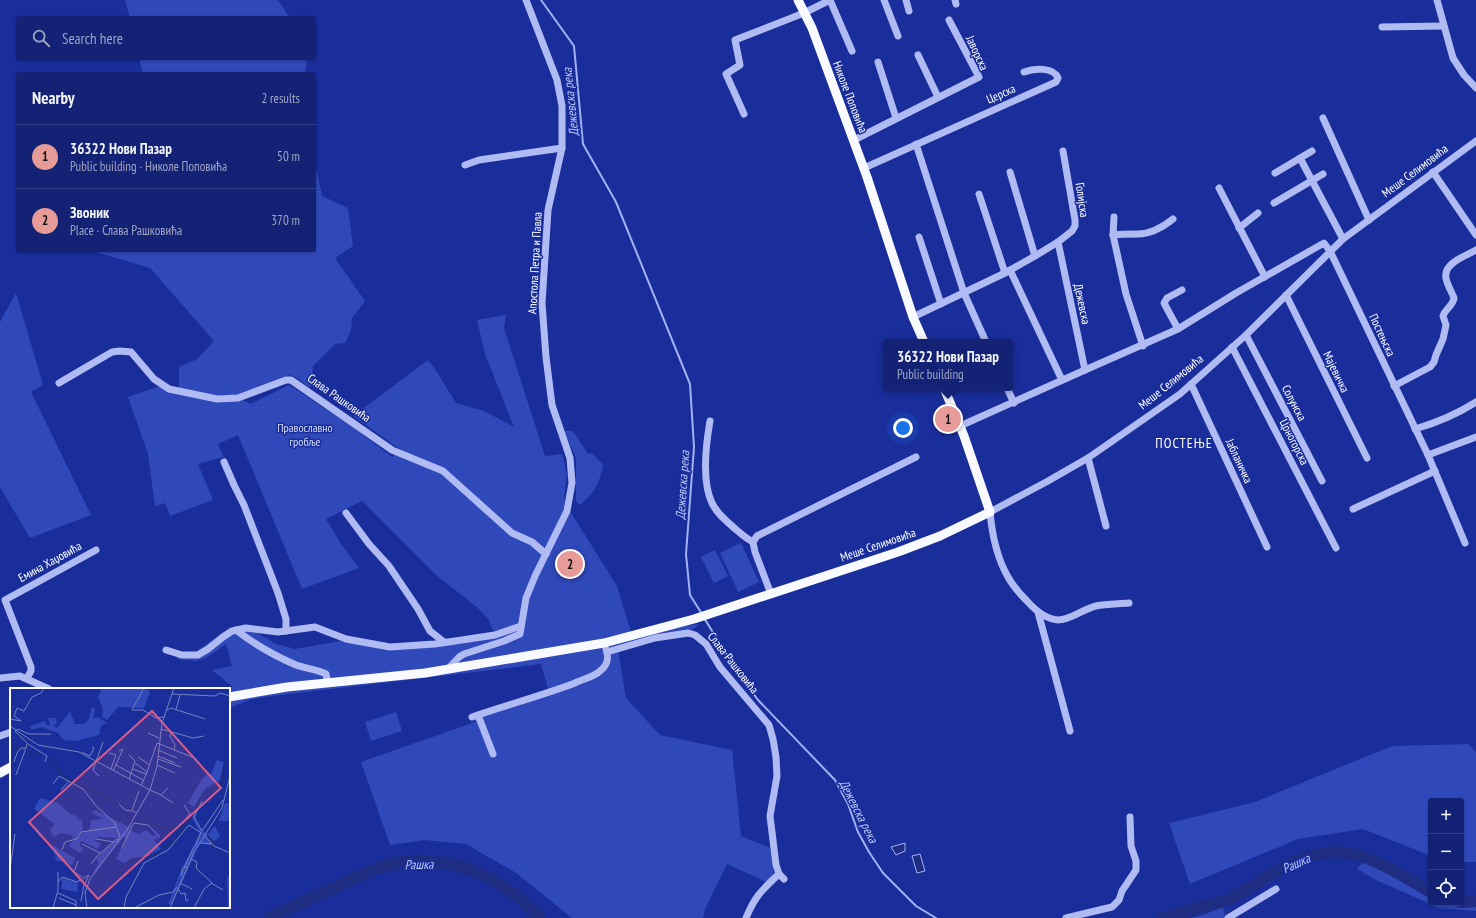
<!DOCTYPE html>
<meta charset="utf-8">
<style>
:root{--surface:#132274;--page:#202f7c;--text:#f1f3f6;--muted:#9da4c5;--line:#323f86;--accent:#e69b98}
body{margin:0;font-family:"PT Sans Narrow",sans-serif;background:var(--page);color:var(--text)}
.controls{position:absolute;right:12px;bottom:12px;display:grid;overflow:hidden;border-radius:4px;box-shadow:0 1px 3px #0004}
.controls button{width:36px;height:36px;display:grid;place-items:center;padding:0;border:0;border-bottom:1px solid var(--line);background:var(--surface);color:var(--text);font:20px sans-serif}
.you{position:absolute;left:903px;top:428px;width:14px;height:14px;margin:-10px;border:3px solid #fff;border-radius:50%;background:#1a73e8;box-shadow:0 0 0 6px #1a73e833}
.badge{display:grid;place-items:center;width:26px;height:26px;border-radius:50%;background:var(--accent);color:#111;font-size:13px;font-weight:700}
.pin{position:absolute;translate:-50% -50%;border:2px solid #fff;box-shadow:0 1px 4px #0006}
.popup{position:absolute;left:883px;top:339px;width:130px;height:52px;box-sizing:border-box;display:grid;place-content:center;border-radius:4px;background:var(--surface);filter:drop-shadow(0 1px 3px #0005);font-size:13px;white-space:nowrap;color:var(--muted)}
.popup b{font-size:15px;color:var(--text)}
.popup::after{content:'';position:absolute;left:50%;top:100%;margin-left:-8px;border:8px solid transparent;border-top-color:var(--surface)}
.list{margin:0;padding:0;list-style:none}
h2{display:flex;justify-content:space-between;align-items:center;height:52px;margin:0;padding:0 16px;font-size:17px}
h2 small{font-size:13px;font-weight:400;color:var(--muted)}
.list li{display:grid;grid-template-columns:26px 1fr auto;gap:12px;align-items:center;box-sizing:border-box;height:64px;padding:0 16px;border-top:1px solid var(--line)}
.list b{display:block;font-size:15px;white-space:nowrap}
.list p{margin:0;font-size:13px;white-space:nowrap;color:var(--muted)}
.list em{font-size:13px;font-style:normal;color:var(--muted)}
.icon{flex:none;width:22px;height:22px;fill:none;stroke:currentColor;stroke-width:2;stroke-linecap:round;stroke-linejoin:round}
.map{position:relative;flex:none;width:1476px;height:918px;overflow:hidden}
.search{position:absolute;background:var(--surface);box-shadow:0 1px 3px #0004;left:16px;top:16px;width:300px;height:44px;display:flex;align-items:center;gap:10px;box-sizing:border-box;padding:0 14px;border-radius:4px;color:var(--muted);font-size:15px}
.panel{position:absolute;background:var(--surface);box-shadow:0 1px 3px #0004;left:16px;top:72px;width:300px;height:180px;border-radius:4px}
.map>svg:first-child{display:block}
.green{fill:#2f48ba}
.water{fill:#1e2d82;stroke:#a2b1f4}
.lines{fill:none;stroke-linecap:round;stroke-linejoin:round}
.stream{stroke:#a2b1f4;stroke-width:2}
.river{stroke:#1e2d82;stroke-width:12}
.minor{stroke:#afbbf2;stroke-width:7}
.major{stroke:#f9faff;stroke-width:9}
.labels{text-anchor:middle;stroke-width:3;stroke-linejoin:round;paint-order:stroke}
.street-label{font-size:12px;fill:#fff;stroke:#192e9b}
.park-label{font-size:12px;fill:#d6ddfc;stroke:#192e9b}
.water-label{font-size:13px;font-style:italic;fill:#bcc7f8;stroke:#192e9b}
.quarter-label{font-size:14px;letter-spacing:1px;fill:#fff;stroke:#192e9b}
.inset-river{fill:none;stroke:#1e2d82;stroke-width:2}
.inset-road{fill:none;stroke:#7582c3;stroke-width:1}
.view{fill:#d45d8c;fill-opacity:0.15;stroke:#d45d8c;stroke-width:2}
.inset-edge{fill:none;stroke:#fff;stroke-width:2}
</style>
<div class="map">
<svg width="1476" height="918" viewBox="0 0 1476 918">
<rect width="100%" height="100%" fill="#192e9b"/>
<g class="green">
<path d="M125,0h153l12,18h-160z"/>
<path d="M139,58h168l-2,16h-162z"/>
<path d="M314,159l8,37 26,12 5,38 -18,12 30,43 -13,17 -1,12 -6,13 -10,1 -22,22 -1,17 -2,5 -13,-10 -8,-3 -51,21 -19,1 -40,-8v-22l18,-8 17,-18 -64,-73 -61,-18h225z"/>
<path d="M16,293l27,92 -12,7 60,123 -61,23 -30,-51v-165z"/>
<path d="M506,315l-2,13 41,128 17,-2 5,20 -3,24 4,10 49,78 14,46 69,-8 -12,9 -70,16 8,49 34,37 72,15 9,86 29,12 4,28 -8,6 -39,-18 -22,45 -2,9h-131l-56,-45 -50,-29 -41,-4 -35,5 -29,-83 114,-40 -3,-8 76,-25 -7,-25 -277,33 -15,3 -20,8 -1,-19 5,-2 -21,-17 20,-4 -6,-22 -20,14 -10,3 -19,-2 1,-7h17l24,-17 20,-9 14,-1 1,6 22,13 19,5 45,-8 44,6 111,-13 -7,-15 -10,-11 -42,-33 -74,-74 -36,18 15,25 18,24 -57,21 -64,-154 -20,9 6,13 -26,7 15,36 -43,16 -5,-13 -10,3 -7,-52 -20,-57 35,-12 16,6 59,7 13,6 38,-19 60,39 43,33 9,-7 -48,-34 75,-56 5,6 23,37 28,8 30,16 -29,-73 -8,-34z"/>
<path d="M564,431h9l15,23 4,-1 11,12c-2,16 -10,30 -23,40l-4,-4v-43z"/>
<path d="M741,543l18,39 -21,10 -18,-39z"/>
<path d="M715,550l13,26 -14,7 -13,-26z"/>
<path d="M396,712l6,19 -31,10 -6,-19z"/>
<path d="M1468,744l8,8v110h-15v-61h-30v55l-68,-27 -65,10 -108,45 -21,-61 86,-21 137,-56z"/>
<path d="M1367,858l20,9 44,25v11l45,-2v10l-37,-3 -63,-28 -19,-11z"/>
<path d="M1223,907l2,11h-34l12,-3z"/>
</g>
<g class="water">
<path d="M905,843v8l-9,4 -5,-8z"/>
<path d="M920,854l5,17 -8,2 -5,-17z"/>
</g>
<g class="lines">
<g class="stream">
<path d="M541,0l33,46 9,98 33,58 74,182 4,63 -8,107 4,41 12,19"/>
<path d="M704,618l35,56 19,26 77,80 13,24 10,28 11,20 14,21 33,33 20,12"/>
</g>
<g class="river">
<path d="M1461,902l15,-1"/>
<path d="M269,918l99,-46c13,-5 28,-10 42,-11 36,-2 75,10 103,32 10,8 19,17 27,25"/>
<path d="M1162,918c16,-4 32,-9 47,-13 7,-2 14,-3 20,-6 38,-19 77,-55 123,-45 29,6 53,24 79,38"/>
</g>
<g class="minor">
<path d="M830,0l22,51"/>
<path d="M884,0l14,36"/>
<path d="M906,0l3,11"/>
<path d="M955,0l1,4"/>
<path d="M1437,0l16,58 11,17 12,13"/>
<path d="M1382,27l61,-1"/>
<path d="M918,55l20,42"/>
<path d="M878,62l18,56"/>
<path d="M744,114l-18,-40 14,-9 -5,-25 69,-27 26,-13"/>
<path d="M1323,118l46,102"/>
<path d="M854,140l125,-63 -30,-57"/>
<path d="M916,144l48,149 22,49"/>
<path d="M1300,158l43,81"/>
<path d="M465,165l14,-5 83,-12"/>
<path d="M864,168l192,-86 2,-4c-4,-11 -24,-10 -34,-6"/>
<path d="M1010,172l25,84"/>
<path d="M1433,172l43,63"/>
<path d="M1275,173l37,-22"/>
<path d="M1219,188l46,89"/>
<path d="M979,194l26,79"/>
<path d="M1274,203l49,-29"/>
<path d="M1114,217l-1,18 13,59 17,52"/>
<path d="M1239,228l19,-15"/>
<path d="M1113,235c8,-1 16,-1 25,-1 14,0 25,-7 35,-15"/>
<path d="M919,237l22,67"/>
<path d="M1010,270l52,110"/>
<path d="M1286,295l81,163"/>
<path d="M913,317l92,-44 30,-17 23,-14 14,-11 3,-5v-6l-12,-69"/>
<path d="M1178,329l-14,-26 3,-5 15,-8"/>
<path d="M1246,335l76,146"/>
<path d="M1232,347l104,201"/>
<path d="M1085,370l93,-41 58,-36 88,-50 6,8 98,204 37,88"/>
<path d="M59,383l53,-31 8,-1 11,1 23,27 15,10 48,10 21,-1 48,-18h5l101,70 51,21 69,62 20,9 14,12"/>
<path d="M1191,384l76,163"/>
<path d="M1394,386l36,-19 4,-5 2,-7 7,-16 3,-14 -3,-9c2,-7 10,-10 11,-18 -2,-6 -7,-13 -8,-20 -3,-15 20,-22 30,-28"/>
<path d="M1007,388l7,15"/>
<path d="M710,421c-4,23 -9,59 2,82 4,9 12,16 20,23 7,6 13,12 21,16"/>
<path d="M960,426l125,-56 -27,-128"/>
<path d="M1415,429c21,-6 42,-15 61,-27"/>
<path d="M1428,455l48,-18"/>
<path d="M1088,458l18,68"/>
<path d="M224,462l10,23 10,20 34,88 8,26v12"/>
<path d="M1353,509l82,-38"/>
<path d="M346,513l23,31 20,22 29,43 12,22 14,11"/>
<path d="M771,594l-16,-42 -2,-10 4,-6 159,-79"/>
<path d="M1129,603c-11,1 -23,1 -33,3 -13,3 -25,14 -38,14 -12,-1 -23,-10 -31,-19 -7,-7 -14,-15 -19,-24 -11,-19 -16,-43 -18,-65l58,-31 40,-23 92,-64 66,-59 97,-96 133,-98"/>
<path d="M1038,612l32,119"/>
<path d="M236,630c18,14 39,26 60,35 8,3 24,5 30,9l2,9"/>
<path d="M166,650l16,5h16l10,-6 15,-12 9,-6 14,-3 32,4 37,-5 31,12 44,8 45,-3 60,-9 26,-9"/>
<path d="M607,652l48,-14 33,-5 7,2 11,9 14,23 49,58 4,14 3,18 1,19 -7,40 6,49 3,9 5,5"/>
<path d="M448,669l11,-12 5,-3 40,-13 16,-7 6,-36 9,-22 32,-65 5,-28 -2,-25 -18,-53 -6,-48 -4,-54 6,-93 14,-62v-42l-5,-26 -31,-80"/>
<path d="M0,678l20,-2 29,13"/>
<path d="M27,678l4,-7v-4l-26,-67 91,-50"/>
<path d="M478,715l15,39"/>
<path d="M472,717c34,-12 69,-21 103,-34 8,-4 19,-6 25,-12 8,-6 9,-13 6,-22"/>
<path d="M0,736l11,-4"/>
<path d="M746,918c9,-22 16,-28 33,-44"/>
<path d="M1066,918l46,-11 7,-7 3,-9 14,-21v-9l-5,-15 -1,-29"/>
<path d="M1228,918l48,-29"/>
</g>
<g class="major">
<path d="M798,0l14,28 55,149 46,140 11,25"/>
<path d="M229,697l58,-10 138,-14 179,-30 90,-24 204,-67 42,-16 50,-24 -26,-76 -20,-48"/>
<path d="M0,773l11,-6"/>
</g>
</g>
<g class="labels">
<g class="street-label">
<text transform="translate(977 53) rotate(65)" y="4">Јаворска</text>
<text transform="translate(1001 94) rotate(-24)" y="4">Церска</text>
<text transform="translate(850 97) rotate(69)" y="4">Николе Поповића</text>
<text transform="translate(1415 171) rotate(-37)" y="4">Меше Селимовића</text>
<text transform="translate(1082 200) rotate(82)" y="4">Голијска</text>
<text transform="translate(535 263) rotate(-87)" y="4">Апостола Петра и Павла</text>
<text transform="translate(1082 304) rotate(78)" y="4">Дежевска</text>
<text transform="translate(1382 335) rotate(65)" y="4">Постењска</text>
<text transform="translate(1336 372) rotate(64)" y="4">Мајевичка</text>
<text transform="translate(1171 382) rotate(-39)" y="4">Меше Селимовића</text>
<text transform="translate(339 398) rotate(35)" y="4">Слава Рашковића</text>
<text transform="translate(1294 403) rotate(62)" y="4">Солунска</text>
<text transform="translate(1294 442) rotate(63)" y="4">Црногорска</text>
<text transform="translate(1239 461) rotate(65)" y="4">Јабланичка</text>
<text transform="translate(878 545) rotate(-19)" y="4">Меше Селимовића</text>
<text transform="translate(50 562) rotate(-29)" y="4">Емина Хаџовића</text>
<text transform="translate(733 663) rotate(52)" y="4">Слава Рашковића</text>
</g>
<g class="park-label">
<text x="305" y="432">Православно<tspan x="305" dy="14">гробље</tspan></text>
</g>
<g class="water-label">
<text transform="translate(570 102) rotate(-96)" y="5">Дежевска река</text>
<text transform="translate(682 485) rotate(-86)" y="5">Дежевска река</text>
<text transform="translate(859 811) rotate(63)" y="5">Дежевска река</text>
<text transform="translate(1296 863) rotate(-25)" y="5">Рашка</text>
<text transform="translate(419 864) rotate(-1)" y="5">Рашка</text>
</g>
<g class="quarter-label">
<text x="1184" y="448">ПОСТЕЊЕ</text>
</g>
</g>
<g transform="translate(10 688)">
<rect width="220" height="220" fill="#192e9b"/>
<path d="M92,0h44l4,4 -6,16 -26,-1 -11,13 -5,-3 1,-8 -5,-12zM82,19l3,1 -2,10 5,-1 9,6 -6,3 -2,9 -23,6 -12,-1 -6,-7 -16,-6 -11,3 -1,-4 16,-5 -1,3 5,2 -2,-8h8l1,6 -4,1 4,3 13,-17 5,13h9l5,-5zM207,72l7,2 -4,18 -15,9 -11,18 -6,-4 13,-23 6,-6h4zM30,110l18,5 12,11 7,2 -1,3 6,1 1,11h-1l-3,6 3,-4 7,-3 2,-10 12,-1 -11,-6 3,-3 34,17 5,-5 -5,8 10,4 7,-4 7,6 4,-1 2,3 -5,2 7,9 -13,7 -17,2 -6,5 -9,-4 10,-21 -2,-1 -32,38 7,-13 -3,-3 -3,5 2,-5 22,-21 -20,-1 -2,4 6,2 -3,6 -17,-8 -1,5 4,2 -4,5 -11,-7 4,-5 -1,-6 -11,-2 -7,4 -4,-7 5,-6 -21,-15zM215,115h5v18h-11zM189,118l-4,12 7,13 6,3 7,-8 5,10 -9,9 -11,-2 -28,61h-4l14,-36 18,-35 -8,-16zM42,157l23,13 -3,7 -16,-5zM220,187v33h-2l-1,-30zM52,190l16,5 -1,9 -15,-3z" fill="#2f48ba"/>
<path class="inset-river" d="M0,64l14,-6 8,8 8,-1M38,70l7,4 7,14 53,26 16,18 13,3M137,136l26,5 13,-5M197,148l10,10M90,220l27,-45 8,-4 16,-2 21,-14 24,-34 7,-15 19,-10 2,-19 6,-8"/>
<path class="inset-road" d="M134,0l-12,22h11l13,8 8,-1M162,6l43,2 5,-3 10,3M157,22l4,-2 34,11M166,22l4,-15M0,31l11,2 -7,-5 3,-8 7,3 8,-14 9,-4 3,-5M0,38l28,19 41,7 71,38 -23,40 -37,49 -5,14 2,15M151,41l32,9 11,-2M161,43l-1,5 5,9 -1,5M138,45l11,5M148,62l19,8M72,64l8,4 4,-8 -2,-1M99,65l7,2 -5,14M119,67l6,6 -6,18M148,68l17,7M128,69l12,8M148,71l23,8M4,74l3,-9 4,-5h5l1,-4M35,74l2,-6 -19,-12 -13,-13 3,-2 11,5h22M125,75l12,9 -6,14M106,77l27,15M147,77l18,8M123,81l13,5M103,83l10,-22 -4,2M137,84l10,-29 35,14M6,87l10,-27M89,88l-6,-6 10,-28M43,96l6,-8 24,13 14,18 17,15 6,14 -3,6M158,100l-7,7 -11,-5 7,-24 5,-43 12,-35M51,102l8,-9M151,107l12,8M109,116l6,6 7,1M174,117l6,9 -5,6M126,125l-4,-3 7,-19M192,143l21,-31M192,143l-8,-14 8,-16M194,147l10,11 16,7M86,151l18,3M190,155l12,1M72,156l18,9M112,159l12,-24 14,2 12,12M185,159l6,-15M52,162l3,-8 12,-3 4,-7 35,-5M181,171l6,3 -1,6 16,15 -8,6 -10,19M68,173l-4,11 8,5M81,176l6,-8 20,-17M174,180l10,-21M0,181l5,-35M171,188l2,-8 4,-1M48,194l4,-5 15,5 12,-7 -5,10 -3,16M170,195l12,6M201,195l12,7M168,201l3,5 4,-1 1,8 3,-2M48,205l18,8v7M49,210l17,7M43,220l5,-18v-18M114,220l2,-11 18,-34 24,-13 21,-25 12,8M124,220l25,-13 14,-3 4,-5M160,220l24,-56 28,-44 8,-32"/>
<path class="view" d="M142,23l69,77 -123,111 -69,-77z"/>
<rect width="220" height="220" class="inset-edge"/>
</g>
</svg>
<div class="controls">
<button>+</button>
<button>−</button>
<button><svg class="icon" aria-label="locate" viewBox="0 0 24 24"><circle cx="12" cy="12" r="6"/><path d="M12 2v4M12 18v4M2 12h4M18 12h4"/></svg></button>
</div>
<div class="you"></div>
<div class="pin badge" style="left:948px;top:419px">1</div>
<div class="popup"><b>36322 Нови Пазар</b>Public building</div>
<div class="pin badge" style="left:570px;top:564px">2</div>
<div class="search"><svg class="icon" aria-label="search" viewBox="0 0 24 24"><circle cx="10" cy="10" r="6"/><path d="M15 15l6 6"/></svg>Search here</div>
<section class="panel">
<h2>Nearby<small>2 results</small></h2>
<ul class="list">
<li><span class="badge">1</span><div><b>36322 Нови Пазар</b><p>Public building · Николе Поповића</p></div><em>50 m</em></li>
<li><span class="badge">2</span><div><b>Звоник</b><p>Place · Слава Рашковића</p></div><em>370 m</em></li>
</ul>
</section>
</div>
